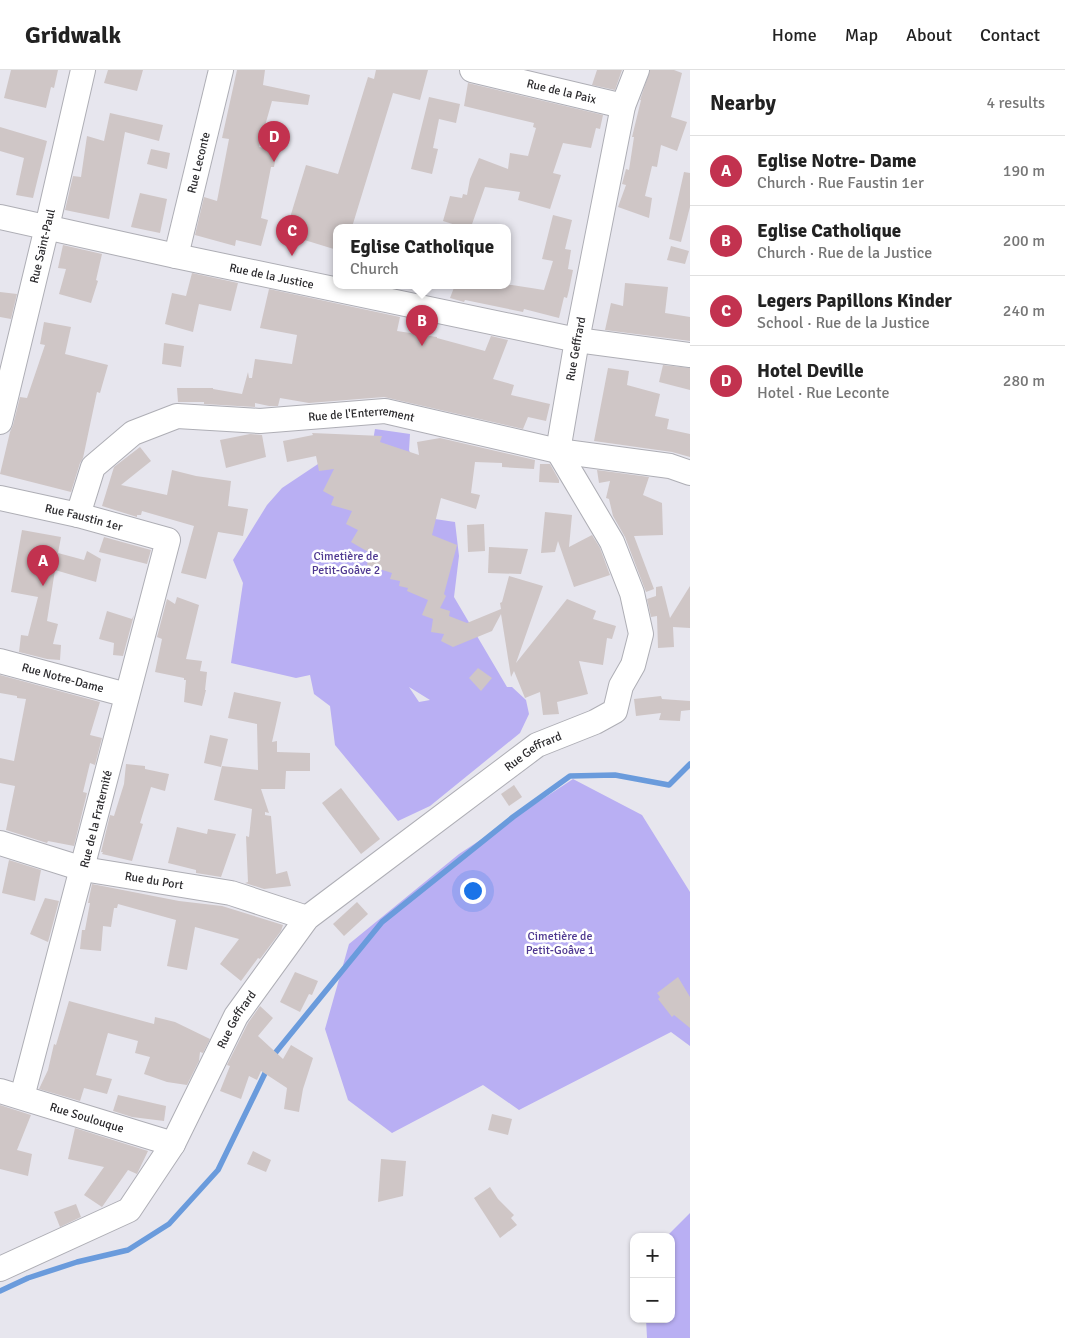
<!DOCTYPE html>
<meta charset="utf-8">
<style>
:root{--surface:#fff;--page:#f6f6f6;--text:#222;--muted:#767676;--line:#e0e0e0;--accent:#c2324f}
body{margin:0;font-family:Signika,sans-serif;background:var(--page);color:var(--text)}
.controls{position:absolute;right:15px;bottom:15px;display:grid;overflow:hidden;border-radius:10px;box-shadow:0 1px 4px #0004}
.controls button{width:45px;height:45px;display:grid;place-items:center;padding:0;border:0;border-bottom:1px solid var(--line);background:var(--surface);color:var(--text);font:25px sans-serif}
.you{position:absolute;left:472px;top:820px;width:18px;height:18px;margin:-12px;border:4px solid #fff;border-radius:50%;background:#1a73e8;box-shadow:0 0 0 8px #1a73e833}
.badge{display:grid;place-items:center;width:32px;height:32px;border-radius:50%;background:var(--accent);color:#fff;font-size:16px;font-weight:700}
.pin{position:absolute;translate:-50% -41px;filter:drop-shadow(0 1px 2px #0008)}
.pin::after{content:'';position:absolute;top:26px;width:18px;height:15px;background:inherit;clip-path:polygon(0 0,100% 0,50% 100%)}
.popup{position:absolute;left:333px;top:154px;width:178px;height:65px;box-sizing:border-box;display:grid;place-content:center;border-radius:10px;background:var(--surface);filter:drop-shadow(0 1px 4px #0005);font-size:16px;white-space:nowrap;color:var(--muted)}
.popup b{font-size:19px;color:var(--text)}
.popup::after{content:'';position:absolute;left:50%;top:100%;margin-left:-10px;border:10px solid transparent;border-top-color:var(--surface)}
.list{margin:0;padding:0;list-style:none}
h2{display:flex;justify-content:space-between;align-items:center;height:65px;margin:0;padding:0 20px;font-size:21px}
h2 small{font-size:16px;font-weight:400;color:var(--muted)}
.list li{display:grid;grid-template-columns:32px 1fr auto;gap:15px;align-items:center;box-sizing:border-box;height:70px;padding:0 20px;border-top:1px solid var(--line)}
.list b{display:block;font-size:19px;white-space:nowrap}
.list p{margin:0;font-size:16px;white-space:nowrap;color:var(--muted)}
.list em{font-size:16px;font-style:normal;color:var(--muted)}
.map{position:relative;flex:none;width:690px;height:1268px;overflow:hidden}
header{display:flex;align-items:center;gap:30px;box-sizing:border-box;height:70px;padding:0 25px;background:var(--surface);border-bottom:1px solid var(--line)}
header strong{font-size:24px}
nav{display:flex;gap:28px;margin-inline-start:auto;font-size:18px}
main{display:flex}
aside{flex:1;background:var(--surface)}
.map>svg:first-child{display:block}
.green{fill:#b9aff3;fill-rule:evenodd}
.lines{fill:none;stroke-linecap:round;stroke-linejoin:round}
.stream{stroke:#6a9bdc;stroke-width:5.5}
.building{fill:#cfc6c6}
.minor-casing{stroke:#aeaeb5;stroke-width:26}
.minor{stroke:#fff;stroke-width:24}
.labels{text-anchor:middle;stroke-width:5;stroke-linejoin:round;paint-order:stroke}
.street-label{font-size:12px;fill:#2b2a2d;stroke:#fff}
.park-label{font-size:12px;fill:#4e3890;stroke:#fff}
</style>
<header>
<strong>Gridwalk</strong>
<nav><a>Home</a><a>Map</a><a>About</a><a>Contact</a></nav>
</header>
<main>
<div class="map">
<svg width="690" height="1268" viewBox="0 0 690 1268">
<rect width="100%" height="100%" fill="#e7e6ee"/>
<g class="green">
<path d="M375,359l35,5 -1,16 26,69 20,3 4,34 -5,41 53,90h5l14,13 3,14 -9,19 -90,73 -32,15 -63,-76 -5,-39 -16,-12 -4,-19 -14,3 -65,-15 12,-80 -10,-23 34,-55 15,-17 42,-28 46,-2zM409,617l21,13 -11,2z"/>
<path d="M573,709l69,36 48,77v154l-19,-14 -152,78 -36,-25 -91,48 -44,-33 -23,-71 24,-85 110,-90z"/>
<path d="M690,1143v125h-43l-1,-19h25v-82h-5z"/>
</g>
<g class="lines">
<g class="stream">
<path d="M273,989l3,-7 106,-130 131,-105 57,-41 45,-1 54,10 21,-21"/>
<path d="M0,1221l28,-13 49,-16 51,-12 41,-26 49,-54 50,-103"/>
</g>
</g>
<g class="building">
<path d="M11,0h47l-4,18 -3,-1 -5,21 -42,-10z"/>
<path d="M108,0h35l-6,21 -33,-8z"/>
<path d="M237,0h28l-2,15 47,10 -2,10 -36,-4 -13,46 18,3 -3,17h-3l-10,51 7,2 -7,26 -25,-6 -1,6 -40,-11 9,-38 13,4 12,-62 -7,-1z"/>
<path d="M376,0h52l-8,30 -27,-7 -41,134h-15v23l-52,-16 21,-69 32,9 30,-97 6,2z"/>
<path d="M597,0h25l-7,20 -23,-5z"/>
<path d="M650,0h24l8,3 -11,44 16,5 -10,29 -16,-6 -4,22 -5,-1 -7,30 7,2 -3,20 -31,-11 8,-22 -4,-1 4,-15 3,1 5,-33h-2l9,-37h-1z"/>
<path d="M468,13l135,32 -3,14 -4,-1 -5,20 -28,-5 -10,30 8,2 -11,34 -32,-9 2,-8 -35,-5 -14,40h-9l-19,-6 7,-25 12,2 1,-4 4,1 3,-16 9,-21 29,11 2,-16 18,3 8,-28 -3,-1 1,-4 -70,-17z"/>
<path d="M429,27l31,7 -4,19 -17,-4 -6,29 5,1 -6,25 -21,-5z"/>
<path d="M110,43l53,12 -4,16 -34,-9 -16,87 -44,-9 8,-34 8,1 6,-41 17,5z"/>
<path d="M0,57l47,14 -14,57 -17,-3 8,-37 -24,-7z"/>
<path d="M151,79l19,4 -3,16 -20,-5z"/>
<path d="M684,102l6,1v34l-9,35 -12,-3z"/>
<path d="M140,123l27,6 -7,34 -29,-6z"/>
<path d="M553,145l19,5 -7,29 6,1 -3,19 5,1 -4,20 -2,8 -3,-1 -5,21 -35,-9 -1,3 -58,-12 -1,2 -14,-4 5,-13h57l32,5 9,-29 -11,-2z"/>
<path d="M63,175l39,9 -6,26 2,1 -7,22 -32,-9 7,-25 -8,-1z"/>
<path d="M671,176l18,5 -4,13 -18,-4z"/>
<path d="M192,203l46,10 -7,28 -32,-7 -6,28 -28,-8 7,-31 14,3z"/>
<path d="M625,213l43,4 -3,26 25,4v24l-85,-11 6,-27 12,3z"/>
<path d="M269,219l131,28 -3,14 40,6v1l48,13 6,-15 17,4 -15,39 21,6 -3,10 39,9 -4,17 -18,-4 -5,12 -139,-32 -75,6 -29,-5 -2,8h-9l-14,-3v4l-51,-3v-2h-26l-1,-14h36v1l29,5 6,-22 1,6h3l3,-19 37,5 5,-29 -37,-7z"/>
<path d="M0,222l17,2 -6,25 -11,-2z"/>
<path d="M44,252l27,5 -6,27 43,11 -8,28 -3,-1 -14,66 -3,5 -9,29 -71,-18 10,-42 3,-7 7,-28 7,1 18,-53 -5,-1z"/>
<path d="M164,273l20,3 -3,21 -19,-3z"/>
<path d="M663,295l27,3v22l-31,-8z"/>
<path d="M608,298l21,3 -2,14 33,9 -5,22 14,3 -2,10 23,5v23l-18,-5 -78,-11z"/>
<path d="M312,363l70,3 -2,6 39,13 -2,-13 23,-4 95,22 -1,9 -32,-2v-4l-27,-1 -4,31 9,2 -4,14 -35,-11 -9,37 25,10 -13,49 2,2 -6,12 10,3 -1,5 18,7 34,-14 -1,-6 2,-1 7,-26 34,10 -27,77 51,-64 29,12 -3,8 23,7 -4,13 -5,-1 -4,27 -24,-4 9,33 -31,8 2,12 -16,1 -3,-23 -15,6 -11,-27 -3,6 -10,-63 -9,17 -39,16 -12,-6 3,-7 -13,-2 2,-13 -11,-4 6,-15 -21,-9 1,-3 -9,-2 1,-5 -10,-2 2,-6 -25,-8 3,-12 -19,-11 7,-12 -12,-6 6,-13 -21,-6 3,-8 -11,-6 11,-22 -15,2 -3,-15 -29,6 -4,-21 30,-6z"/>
<path d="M250,364l12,1 4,22 -40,11 -6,-28z"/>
<path d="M140,377l11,14 -30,24 46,10 5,-25 24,6 35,5 -3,25 20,3 -5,27 -25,-4 -12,47 -25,-6 13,-47 -52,-15 -1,4h-4v2l-35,-11 12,-39z"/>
<path d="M540,394h10l9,16v3l-20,-1z"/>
<path d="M597,400l52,7 -6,18 19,8 1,32 -29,1 20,53 -8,3 -21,-55 -12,-21 -4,-17 -3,-1 4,-17 -11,2z"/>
<path d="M545,442l27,3 -3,32 23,-12 8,13 10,27 -36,12 -16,-46 -3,11 -14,1z"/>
<path d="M484,454l1,27 -17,1 -1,-27z"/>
<path d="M22,460l39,7 -3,16 26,7 3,-9 14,8 -5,23 -41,-12 -8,51 11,3 -5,20 8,1 -1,15 -13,-1 -28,-7 2,-17 7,1 10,-39 -27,-5z"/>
<path d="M104,467l47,13 -4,14 -48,-12z"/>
<path d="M489,477l39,2 -7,25 -33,-1z"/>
<path d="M662,516l8,32 20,-32v42l-17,-1 1,20 -16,1 -1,-32 -6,1 -4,-18 9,-3v-9z"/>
<path d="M177,527l22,8 -13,54 16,2 -2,10 7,1 -2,18h1l-4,16 -18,-4 2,-22h-2v-2l-29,-6 7,-33 -5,-2 10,-38 8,5z"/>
<path d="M107,541l25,8 2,-4 -11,41 -10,-1 1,-12 -15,-4z"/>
<path d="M478,598l14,10 -11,13 -12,-13z"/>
<path d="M0,605l100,27 -10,33 12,3 -7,27 -5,-2 -7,29 4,1 -13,53 -26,-5 -1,2 -41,-13 9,-44 -15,-3v-25l14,3 12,-62 -9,-1v-2l-17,-3z"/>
<path d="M234,622l47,10 -9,40 5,-1v11l33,1v18h-24l-1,18h-24l8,24 -4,-1v3l6,1 5,58 11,-3 4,15 -27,3 -19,-6 3,-1 -2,-46 3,1 3,-28 -38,-9 8,-34 36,4 -1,-46 -29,-6z"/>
<path d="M661,626l1,3 28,2v9l-9,1 -1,10 -21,-1 2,-7 -25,3 -2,-17z"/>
<path d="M210,665l18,4 -7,28 -17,-4z"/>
<path d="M126,694l19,2v3l24,5 -4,17 -14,-4 -11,36 3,1 -11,37 -30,-7 1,-2h-2l9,-37 4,1 10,-32z"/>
<path d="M514,715l8,12 -13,9 -8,-12z"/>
<path d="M341,718l39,51 -19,15 -39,-51z"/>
<path d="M177,757l30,7 1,-5 28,5 -15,43 -25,-4v-3l-28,-7z"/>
<path d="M9,790l32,10 -6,31 -33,-8z"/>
<path d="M92,814l87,17 43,5 61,19 -2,6 -21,28 -2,-1 -17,23 -21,-17 19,-25 -44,-12 -8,43 -20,-4 9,-46 -58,-16 -1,4h-3l-3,19 -8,-1 -2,25 -21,-2 2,-19h3l5,-27h-2z"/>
<path d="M45,828l14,3 -11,41 -18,-8z"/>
<path d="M357,832l11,12 -24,22 -11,-12z"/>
<path d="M295,902l23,9 -6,14 -3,-1 -9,18 -20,-10z"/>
<path d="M678,907l12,20v31l-16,-13 -2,2 -14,-18 2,-2 -3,-4z"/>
<path d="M69,931l85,23 1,-7 20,5 35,17 -7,14 -3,-1 -1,9 -12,24 -20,-3 -23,-8 6,-17 -15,-4 3,-12 -30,-8 -12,42 16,4 -5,15 -23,-6 -4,13 -41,-12 9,-19 6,-26 2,1z"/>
<path d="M260,936l13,12 -15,18 25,23 8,-14 22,13 -10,31 -4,23 -15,-3 3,-21 -26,-17 -4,9 -8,-4 -8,23 -21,-8 10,-25 -3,-1 21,-42z"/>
<path d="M118,1025l48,11 -2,15 -32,-4 -19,-6z"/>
<path d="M0,1035l31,10 -14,35 15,4 -4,22 -28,-7z"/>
<path d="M492,1044l20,5 -4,16 -20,-5z"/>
<path d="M75,1058l73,23 -11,23 -9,-4 -26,37 -18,-12 20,-28 -36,-8z"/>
<path d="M253,1081l18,9 -5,12 -19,-8z"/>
<path d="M381,1089l25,2 -3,35 -25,6z"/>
<path d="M490,1117l8,12 16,16 -3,3 6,7 -17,13 -26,-40z"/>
<path d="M76,1134l5,13 -21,10 -6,-15z"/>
</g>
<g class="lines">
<defs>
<g id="minor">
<path id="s1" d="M472,0l151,36"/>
<path id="s2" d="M0,147l176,39 401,84 113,15"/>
<path id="s3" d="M176,186l45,-186"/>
<path id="s4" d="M0,352l47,-195 36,-157"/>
<path id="s5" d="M0,428l78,17 90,25 -146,557"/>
<path id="s6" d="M78,445l15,-48 40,-34 44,-17 83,5 125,-10 173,40 112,15 20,7"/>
<path id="s7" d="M0,591l127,34"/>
<path id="s8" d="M0,773l83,26 148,24 76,25"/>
<path id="s9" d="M0,1021l173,53"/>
<path id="s10" d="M0,1199l129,-59 44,-66 63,-128 71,-98 230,-173 58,-23 20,-11 6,-25 12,-21 8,-31 -9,-41 -20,-51 -54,-91 19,-111 46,-234 14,-36"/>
</g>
</defs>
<use href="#minor" class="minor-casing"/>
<use href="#minor" class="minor"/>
</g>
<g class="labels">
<g class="street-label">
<text dy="4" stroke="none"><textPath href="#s1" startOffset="92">Rue de la Paix</textPath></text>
<text dy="4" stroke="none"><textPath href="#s3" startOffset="96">Rue Leconte</textPath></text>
<text dy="4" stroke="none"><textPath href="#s4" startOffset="181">Rue Saint-Paul</textPath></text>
<text dy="4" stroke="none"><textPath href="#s2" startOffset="278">Rue de la Justice</textPath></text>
<text dy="4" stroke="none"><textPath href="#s10" startOffset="1246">Rue Geffrard</textPath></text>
<text dy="4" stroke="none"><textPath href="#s6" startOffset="335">Rue de l'Enterrement</textPath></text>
<text dy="4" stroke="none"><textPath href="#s5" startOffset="86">Rue Faustin 1er</textPath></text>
<text dy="4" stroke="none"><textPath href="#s7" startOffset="65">Rue Notre-Dame</textPath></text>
<text dy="4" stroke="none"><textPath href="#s10" startOffset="766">Rue Geffrard</textPath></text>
<text transform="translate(96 749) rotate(-76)" y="4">Rue de la Fraternité</text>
<text dy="4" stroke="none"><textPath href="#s8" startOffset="159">Rue du Port</textPath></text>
<text dy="4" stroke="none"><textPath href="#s10" startOffset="361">Rue Geffrard</textPath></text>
<text dy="4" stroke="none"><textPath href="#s9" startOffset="91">Rue Soulouque</textPath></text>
</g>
<g class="park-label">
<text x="346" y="490">Cimetière de<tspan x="346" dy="14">Petit-Goâve 2</tspan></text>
<text x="560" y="870">Cimetière de<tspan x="560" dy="14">Petit-Goâve 1</tspan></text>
</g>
</g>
</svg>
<div class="controls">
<button>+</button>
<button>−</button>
</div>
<div class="you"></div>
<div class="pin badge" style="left:43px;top:516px">A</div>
<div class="pin badge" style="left:422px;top:276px">B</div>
<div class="popup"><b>Eglise Catholique</b>Church</div>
<div class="pin badge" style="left:292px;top:186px">C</div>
<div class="pin badge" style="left:274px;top:92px">D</div>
</div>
<aside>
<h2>Nearby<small>4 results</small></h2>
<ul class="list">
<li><span class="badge">A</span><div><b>Eglise Notre- Dame</b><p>Church · Rue Faustin 1er</p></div><em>190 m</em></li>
<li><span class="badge">B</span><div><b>Eglise Catholique</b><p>Church · Rue de la Justice</p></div><em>200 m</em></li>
<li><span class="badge">C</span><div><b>Legers Papillons Kinder</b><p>School · Rue de la Justice</p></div><em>240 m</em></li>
<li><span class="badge">D</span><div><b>Hotel Deville</b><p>Hotel · Rue Leconte</p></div><em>280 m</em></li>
</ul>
</aside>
</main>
